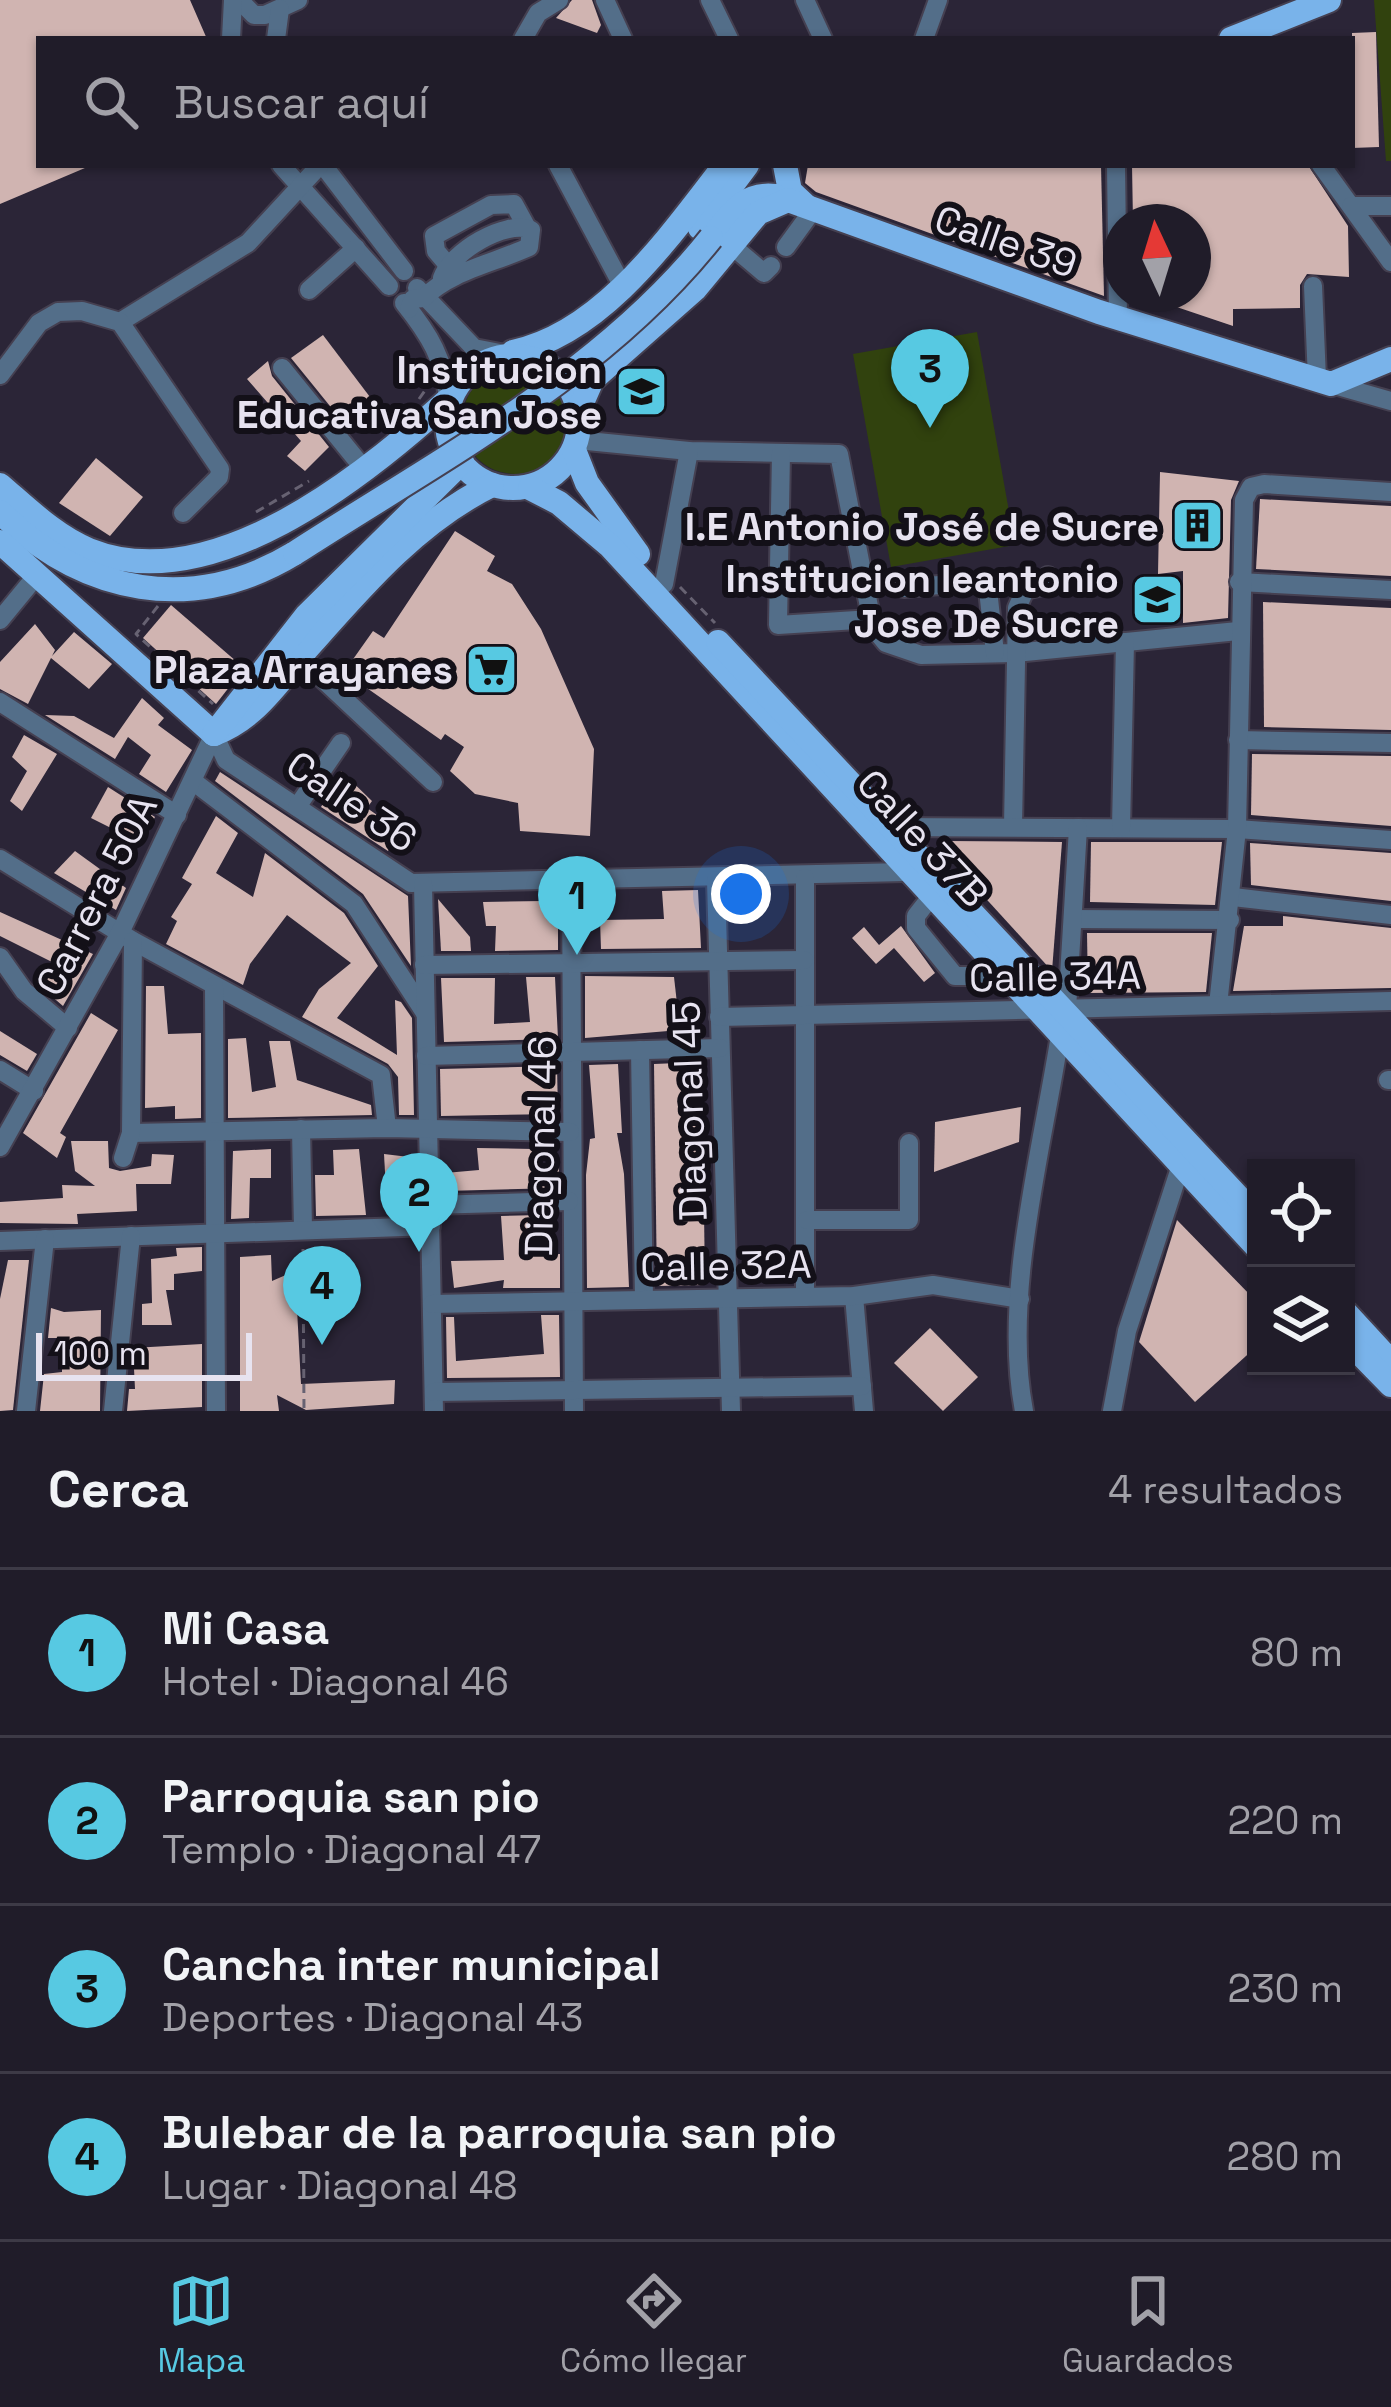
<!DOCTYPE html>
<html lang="es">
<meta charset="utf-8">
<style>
:root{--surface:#201c29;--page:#2d2935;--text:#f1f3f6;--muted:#a2a1a8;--line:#3d3a46;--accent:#57c9e2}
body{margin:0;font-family:"Space Grotesk",sans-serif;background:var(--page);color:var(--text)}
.controls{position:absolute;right:36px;bottom:36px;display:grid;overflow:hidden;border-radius:0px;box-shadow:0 3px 9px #0004}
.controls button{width:108px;height:108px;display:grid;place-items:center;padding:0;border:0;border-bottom:3px solid var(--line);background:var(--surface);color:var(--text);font:60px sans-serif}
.compass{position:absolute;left:1103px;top:204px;width:108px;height:108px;border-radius:50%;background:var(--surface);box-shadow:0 3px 9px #0004;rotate:356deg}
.scale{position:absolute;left:36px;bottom:30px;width:216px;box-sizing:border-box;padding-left:12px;border:6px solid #e7e3f0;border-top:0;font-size:33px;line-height:42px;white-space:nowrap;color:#e7e3f0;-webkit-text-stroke:9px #131018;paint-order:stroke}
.you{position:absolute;left:741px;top:894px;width:42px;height:42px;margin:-30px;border:9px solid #fff;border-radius:50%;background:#1a73e8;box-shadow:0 0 0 18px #1a73e833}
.badge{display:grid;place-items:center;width:78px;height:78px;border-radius:50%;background:var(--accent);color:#111;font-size:39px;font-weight:700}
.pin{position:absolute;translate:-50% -99px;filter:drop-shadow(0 3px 6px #0008)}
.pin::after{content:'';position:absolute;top:63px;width:42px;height:36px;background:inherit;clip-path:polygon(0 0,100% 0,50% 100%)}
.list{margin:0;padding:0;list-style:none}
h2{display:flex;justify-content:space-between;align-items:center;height:156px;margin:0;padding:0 48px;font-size:51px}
h2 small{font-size:39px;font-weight:400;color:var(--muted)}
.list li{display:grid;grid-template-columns:78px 1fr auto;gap:36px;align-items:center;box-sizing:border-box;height:168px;padding:0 48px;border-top:3px solid var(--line)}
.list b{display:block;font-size:45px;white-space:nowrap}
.list p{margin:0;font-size:39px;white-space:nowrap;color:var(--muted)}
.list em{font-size:39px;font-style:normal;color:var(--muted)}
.icon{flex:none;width:66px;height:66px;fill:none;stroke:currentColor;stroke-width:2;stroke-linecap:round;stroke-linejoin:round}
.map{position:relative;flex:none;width:1391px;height:1411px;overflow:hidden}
.search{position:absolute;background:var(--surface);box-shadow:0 3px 9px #0004;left:36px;right:36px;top:36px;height:132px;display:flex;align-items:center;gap:30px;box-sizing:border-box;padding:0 42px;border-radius:0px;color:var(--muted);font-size:45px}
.sheet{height:828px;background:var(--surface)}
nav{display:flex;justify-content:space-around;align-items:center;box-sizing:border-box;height:168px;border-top:3px solid var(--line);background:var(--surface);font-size:33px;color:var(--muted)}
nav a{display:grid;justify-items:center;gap:6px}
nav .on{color:var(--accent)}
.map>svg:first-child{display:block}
.green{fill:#31420e}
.building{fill:#d0b4b1}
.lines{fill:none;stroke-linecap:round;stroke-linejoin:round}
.minor-casing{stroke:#454051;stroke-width:22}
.major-casing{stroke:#454051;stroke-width:28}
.path{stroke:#676272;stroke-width:3;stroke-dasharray:9 6;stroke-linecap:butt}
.minor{stroke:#536e89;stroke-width:18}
.major{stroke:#79b3ea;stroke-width:24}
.major-bridge-casing{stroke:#454051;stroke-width:28;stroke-linecap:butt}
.major-bridge{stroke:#79b3ea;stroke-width:24}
.labels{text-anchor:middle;stroke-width:12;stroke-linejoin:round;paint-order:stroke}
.street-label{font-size:39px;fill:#e7e3f0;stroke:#131018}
.poi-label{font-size:39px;font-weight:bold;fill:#e7e3f0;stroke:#131018;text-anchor:end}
</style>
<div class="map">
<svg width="1391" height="1411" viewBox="0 0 1391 1411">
<rect width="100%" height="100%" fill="#2b2537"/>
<g class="green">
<path d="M1374,0h17v161h-5z"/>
<path d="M977,332l38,213 -124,22 -38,-213z"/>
<circle cx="515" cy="421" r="53"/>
</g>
<g class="building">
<path d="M0,0h190l17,39h-168v126h53l-92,39z"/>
<path d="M572,0h20l9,25 -4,8 -41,-15z"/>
<path d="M1376,32l3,115 -27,1v-115z"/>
<path d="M808,165h293l3,131 -288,-104 -11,-9z"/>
<path d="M1132,165h176l40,61 1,51 -42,-3 -7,11v23l-67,1v17l-89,-30 49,-2v-72h-60z"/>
<path d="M323,335l53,70 -29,22 -56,-69z"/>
<path d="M268,361l4,15 57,71 -24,24 -18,-15 14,-15 -54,-62z"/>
<path d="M96,458l47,39 -33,39 -51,-33z"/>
<path d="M1160,472l79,9 -8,19 -3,118 -45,5v-52l-25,3z"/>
<path d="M1260,499l131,7v70l-135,-7z"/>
<path d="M455,531l40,25 -8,15 25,13 29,45 53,120 -4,87 -70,-5 -2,-28 -43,-9 -25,-23 14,-24 -19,-13 -4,6 -97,-68 29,-41 11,7z"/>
<path d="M1263,602l128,6v122l-127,-3z"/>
<path d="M171,605l73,63 -28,36 -73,-66z"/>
<path d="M35,624l20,26 -3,6 22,-24 38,32 -23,25 -38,-31 -23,46 -28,-15v-27z"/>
<path d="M142,698l22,20 -6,7 34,25 -26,42 -27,-18 12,-19 -23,-18 -13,22 -70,-44 29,1 40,22z"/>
<path d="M24,735l33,19 -35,57 -12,-10 17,-30 -15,-14z"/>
<path d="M1252,754l139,2v70l-140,-11z"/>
<path d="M341,771l31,30 -5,7 33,23 -12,20 -67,-44z"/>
<path d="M220,772l188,124 3,70 -48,-72 -148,-113z"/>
<path d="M108,787l47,30 -14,26 -50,-25z"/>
<path d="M216,816l22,17 -22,40 37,24 12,-44 79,60 34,53 -41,52 60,37 -2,-55 6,2 11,16 2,97h-15l-1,-38 -10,-13 -86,-47 17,-28 32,-26 -64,-48 -37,49 -7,21 -77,-41 11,-23 -6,-4 21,-33 -10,-6z"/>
<path d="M946,841l116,1 -10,129 -105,-115z"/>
<path d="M1091,842h131l-7,63 -125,-3z"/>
<path d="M1250,843l141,10v48l-140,-16z"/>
<path d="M75,851l51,37 -10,22 -62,-37z"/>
<path d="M698,890l3,58 -100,1 -1,-29 64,-1 -2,-28z"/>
<path d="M558,893v57l-63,1 1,-25h-10l-3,-24 61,-1 -1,-7z"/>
<path d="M438,899l32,38 1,14h-30z"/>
<path d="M0,912l93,42 -30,52 -21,-18 12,-25 -54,-27z"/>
<path d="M1283,916l108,12v60l-158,3 11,-65h39z"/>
<path d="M901,926l34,47 -11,9 -30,-34 -18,16 -24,-26 12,-11 15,18z"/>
<path d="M1087,933h125l-6,59 -118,1z"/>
<path d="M585,976l89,1 6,53 -95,8z"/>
<path d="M526,977h29l3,62 -114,3 -3,-64h54l-1,46 36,-2z"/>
<path d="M146,986h18l4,48 33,-1v85l-26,1v-13l-30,2z"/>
<path d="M91,1013l27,17 -58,103 6,4 -9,21 -34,-25z"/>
<path d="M0,1031l37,23 -10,17 -27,-16z"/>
<path d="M246,1038l6,54 24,-5 -7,-46h21l7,39 74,25 1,10 -144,3v-79z"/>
<path d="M702,1062l3,223 -48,1 -3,-222z"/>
<path d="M618,1064l4,69h-5l7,41 5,113 -42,1 -1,-113 4,-36 5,-1 -6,-73z"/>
<path d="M557,1066l1,48 -117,2 -1,-47z"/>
<path d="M1021,1107l-2,35 -85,30 1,-50z"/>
<path d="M71,1141h37l1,27 11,3 31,-5 1,-12 22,1 -3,29h-35l1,27 -60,3 1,10 -78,-1v-21l63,-4 -1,-13 33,1 -20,-15z"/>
<path d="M477,1148l56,1v22l26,-3v20l-114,3v-18l34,-3z"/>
<path d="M271,1149v29h-21l-1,40 -18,1 2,-68z"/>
<path d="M359,1149l7,66 -50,1 -1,-41h19l-1,-25z"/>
<path d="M384,1154l25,3 -1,33h-22z"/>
<path d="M541,1215v40l19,-1v34h-57l1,-8 -50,8 -3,-27 53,-1 -3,-44z"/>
<path d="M1177,1220l79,81v46l-61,55 -56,-60z"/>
<path d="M202,1247v24l-28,3v16h-8l6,35h-30v-21l10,-1 -1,-44 26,-3 -1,-8z"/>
<path d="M271,1255l1,26 23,-10 6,113 94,-4 -1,24 -88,6 -29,-15 2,16h-39v-154z"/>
<path d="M8,1260h21l-16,150 -13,1v-112z"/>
<path d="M51,1308l13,4 37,-2 -1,101h-60l4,-37 18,-2v-34h-14z"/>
<path d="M541,1315h18l1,62 -113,1 -1,-61h8l2,44 88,-7z"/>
<path d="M930,1328l48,49 -35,34 -49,-48z"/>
<path d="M202,1344v63l-75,4 2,-22h6l-2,-41z"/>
</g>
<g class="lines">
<defs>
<g id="minor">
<path d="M239,0l15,15h11l33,-15"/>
<path d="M605,0l18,39"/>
<path d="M710,0l19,39"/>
<path d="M805,0l18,39"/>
<path d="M231,39l2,-39"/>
<path d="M276,39l4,-30"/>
<path d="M523,39l15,-26 21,-13"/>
<path d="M924,39l14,-39"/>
<path d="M281,165l108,121"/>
<path d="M323,165l81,106"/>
<path d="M558,165l64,120"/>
<path d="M1116,165l2,153"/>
<path d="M1321,165l70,97"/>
<path d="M1351,206h40"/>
<path d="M731,245l33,28 7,-7"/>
<path d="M786,247l27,-37"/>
<path d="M447,264l-11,-13 -2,-15 57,-31 23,-1 12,22"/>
<path d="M1313,286l4,93"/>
<path d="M417,288l57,60 31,6"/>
<path d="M309,290l47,-42"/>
<path d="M404,303c25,31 41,57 44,97"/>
<path d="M409,309l4,-10 11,-1c24,-26 70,-35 105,-51l2,-17c-25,-11 -80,22 -89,48"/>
<path d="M120,322l128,-79 72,-78"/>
<path d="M282,368l82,101"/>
<path d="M0,375l39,-52 19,-11 24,-1 38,11 100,147 -1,8 -36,36"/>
<path d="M1331,384l60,17"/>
<path d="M577,440l112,11 150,3 34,173 13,16 35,12 94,-2 223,-22"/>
<path d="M781,453l-3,172 94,-6"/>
<path d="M1239,582l152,8"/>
<path d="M664,584l25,-133"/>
<path d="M904,588l83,-7 8,72"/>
<path d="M0,620l37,-45"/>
<path d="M299,657l134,125"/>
<path d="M0,702l177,113"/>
<path d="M214,734l12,26 185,123 494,-11"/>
<path d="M1238,740l153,3"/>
<path d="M194,782l160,122 71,109"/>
<path d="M297,807l44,-64"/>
<path d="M1013,826l4,-218 8,-18 17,-4 6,-10"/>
<path d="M892,827l345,2 154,11"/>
<path d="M1121,828l4,-186"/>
<path d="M0,859l133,82 248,134 6,53"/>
<path d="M805,878v419"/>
<path d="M716,880l15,531"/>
<path d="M571,881l3,530"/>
<path d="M423,884l11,527"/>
<path d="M1233,897l158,18"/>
<path d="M930,898l-14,18v12l39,48h20l17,-11"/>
<path d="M1075,919l155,1"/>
<path d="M0,957l24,34 44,37"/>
<path d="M424,965l380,-5"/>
<path d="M214,986l2,425"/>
<path d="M1218,1005l19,-176 7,-329 7,-13 13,-3 127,8"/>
<path d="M1067,1009l11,-181"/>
<path d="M719,1017l672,-16"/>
<path d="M640,1050l4,250"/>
<path d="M426,1056l294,-8"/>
<path d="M0,1070l34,21"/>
<path d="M1388,1080h3"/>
<path d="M301,1129l2,100"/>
<path d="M131,1133l256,-5 183,4"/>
<path d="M0,1147l120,-214 94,-199"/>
<path d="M123,1158l8,-25 2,-192"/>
<path d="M430,1205l139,-4"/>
<path d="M807,1220h102v-77"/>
<path d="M0,1241l431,-15"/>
<path d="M854,1296l10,115"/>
<path d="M432,1304l422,-8 79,-11 87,14"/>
<path d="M434,1392l428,-6"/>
<path d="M26,1411l19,-172"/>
<path d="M113,1411l18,-175"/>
<path d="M1024,1411c-22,-115 18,-260 36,-376"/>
<path d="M1112,1411l15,-80 53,-163"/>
</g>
<g id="major">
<path d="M1231,39l98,-39"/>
<path d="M785,165l5,26 15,14"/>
<path d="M700,228l47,-63"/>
<path d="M711,238c19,-22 32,-46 64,-42"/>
<path d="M513,352c91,-19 158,-118 212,-187"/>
<circle cx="513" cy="422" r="66"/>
<path d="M578,412l14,-32 103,-91 63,-76 30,-13 311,112 232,72 60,-25"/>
<path d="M574,450l13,33 51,71"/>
<path d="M0,485c28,24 55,51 89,65 122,49 273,-72 359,-150"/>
<path d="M530,488l29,15 51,43 646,700"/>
<path d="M0,512c84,83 193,103 295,41"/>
<path d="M0,542l214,192"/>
<path d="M718,642l538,574"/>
<path d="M214,734c45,-17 67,-57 99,-92 52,-59 107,-122 179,-157"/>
<path d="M214,734l93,-119 155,-153"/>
<path d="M1346,1313l45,49"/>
<path d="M1346,1339l45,46"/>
</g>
</defs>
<use href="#minor" class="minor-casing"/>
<use href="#major" class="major-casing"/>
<g class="path">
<path d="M419,399l12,-17"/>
<path d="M256,512l53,-31"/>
<path d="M680,587l35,36"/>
<path d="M158,606l-22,28 77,70"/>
<path d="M303,1249l1,162"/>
</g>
<use href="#minor" class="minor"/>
<use href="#major" class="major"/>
<defs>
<path id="major-bridge" d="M295,553c145,-94 307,-178 416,-315"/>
</defs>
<use href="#major-bridge" class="major-bridge-casing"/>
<use href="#major-bridge" class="major-bridge"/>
</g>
<defs>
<symbol id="school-square" viewBox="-11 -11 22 22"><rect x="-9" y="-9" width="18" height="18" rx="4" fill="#57c9e2" stroke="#131018"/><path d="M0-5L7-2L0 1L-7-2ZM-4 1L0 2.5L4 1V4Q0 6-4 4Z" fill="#111"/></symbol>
<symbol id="building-square" viewBox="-11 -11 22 22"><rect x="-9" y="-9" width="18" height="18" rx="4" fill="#57c9e2" stroke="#131018"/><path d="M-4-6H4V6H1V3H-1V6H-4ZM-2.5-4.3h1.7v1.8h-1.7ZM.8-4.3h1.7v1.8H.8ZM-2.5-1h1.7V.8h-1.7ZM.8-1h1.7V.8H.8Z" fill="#111"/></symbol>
<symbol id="supermarket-square" viewBox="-11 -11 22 22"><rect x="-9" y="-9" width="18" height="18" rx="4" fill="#57c9e2" stroke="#131018"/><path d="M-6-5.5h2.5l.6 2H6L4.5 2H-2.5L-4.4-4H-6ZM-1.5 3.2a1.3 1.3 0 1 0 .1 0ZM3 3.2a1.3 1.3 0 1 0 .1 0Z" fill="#111"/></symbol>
</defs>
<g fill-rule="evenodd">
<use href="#school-square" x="612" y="362" width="59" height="59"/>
<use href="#building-square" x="1168" y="496" width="59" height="59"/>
<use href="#school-square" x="1128" y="570" width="59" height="59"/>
<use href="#supermarket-square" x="462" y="640" width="59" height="59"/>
</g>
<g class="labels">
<g class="street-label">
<text transform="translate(1006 241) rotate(19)" y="14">Calle 39</text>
<text transform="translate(352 801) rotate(34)" y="14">Calle 36</text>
<text transform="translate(923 838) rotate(47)" y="14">Calle 37B</text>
<text transform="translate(96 895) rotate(-63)" y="14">Carrera 50A</text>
<text transform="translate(1055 976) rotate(-1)" y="14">Calle 34A</text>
<text transform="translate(689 1111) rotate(-92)" y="14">Diagonal 45</text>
<text transform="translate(540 1146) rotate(-89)" y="14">Diagonal 46</text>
<text transform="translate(726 1265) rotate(-1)" y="14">Calle 32A</text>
</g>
<g class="poi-label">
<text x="602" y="383">Institucion<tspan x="602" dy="45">Educativa San Jose</tspan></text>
<text x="1159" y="540">I.E Antonio José de Sucre</text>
<text x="1119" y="592">Institucion Ieantonio<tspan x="1119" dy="45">Jose De Sucre</tspan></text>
<text x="453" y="683">Plaza Arrayanes</text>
</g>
</g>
</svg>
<div class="controls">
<button><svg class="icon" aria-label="locate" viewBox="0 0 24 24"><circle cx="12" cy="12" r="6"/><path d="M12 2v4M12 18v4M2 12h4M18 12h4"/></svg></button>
<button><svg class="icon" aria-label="layers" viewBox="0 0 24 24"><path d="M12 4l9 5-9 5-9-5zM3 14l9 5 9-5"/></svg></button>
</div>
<svg class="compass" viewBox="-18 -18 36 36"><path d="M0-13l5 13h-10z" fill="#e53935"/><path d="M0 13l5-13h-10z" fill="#a2a1a8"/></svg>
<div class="scale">100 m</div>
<div class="you"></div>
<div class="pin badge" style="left:577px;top:955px">1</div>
<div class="pin badge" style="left:419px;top:1252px">2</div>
<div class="pin badge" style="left:930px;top:428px">3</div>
<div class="pin badge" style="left:322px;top:1345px">4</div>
<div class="search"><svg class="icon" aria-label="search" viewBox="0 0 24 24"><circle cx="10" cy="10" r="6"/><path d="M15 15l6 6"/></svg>Buscar aquí</div>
</div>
<section class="sheet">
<h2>Cerca<small>4 resultados</small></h2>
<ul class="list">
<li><span class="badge">1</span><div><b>Mi Casa</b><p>Hotel · Diagonal 46</p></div><em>80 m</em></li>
<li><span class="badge">2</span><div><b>Parroquia san pio</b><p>Templo · Diagonal 47</p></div><em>220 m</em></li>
<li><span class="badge">3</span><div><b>Cancha inter municipal</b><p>Deportes · Diagonal 43</p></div><em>230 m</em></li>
<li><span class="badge">4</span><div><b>Bulebar de la parroquia san pio</b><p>Lugar · Diagonal 48</p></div><em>280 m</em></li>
</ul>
</section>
<nav>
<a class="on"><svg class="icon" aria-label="map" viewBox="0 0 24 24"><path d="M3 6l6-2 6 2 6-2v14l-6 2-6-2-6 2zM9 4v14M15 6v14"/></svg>Mapa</a>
<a><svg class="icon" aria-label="directions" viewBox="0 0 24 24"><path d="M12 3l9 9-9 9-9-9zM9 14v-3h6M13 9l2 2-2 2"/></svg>Cómo llegar</a>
<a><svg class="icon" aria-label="saved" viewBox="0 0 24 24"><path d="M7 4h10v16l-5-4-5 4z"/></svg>Guardados</a>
</nav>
